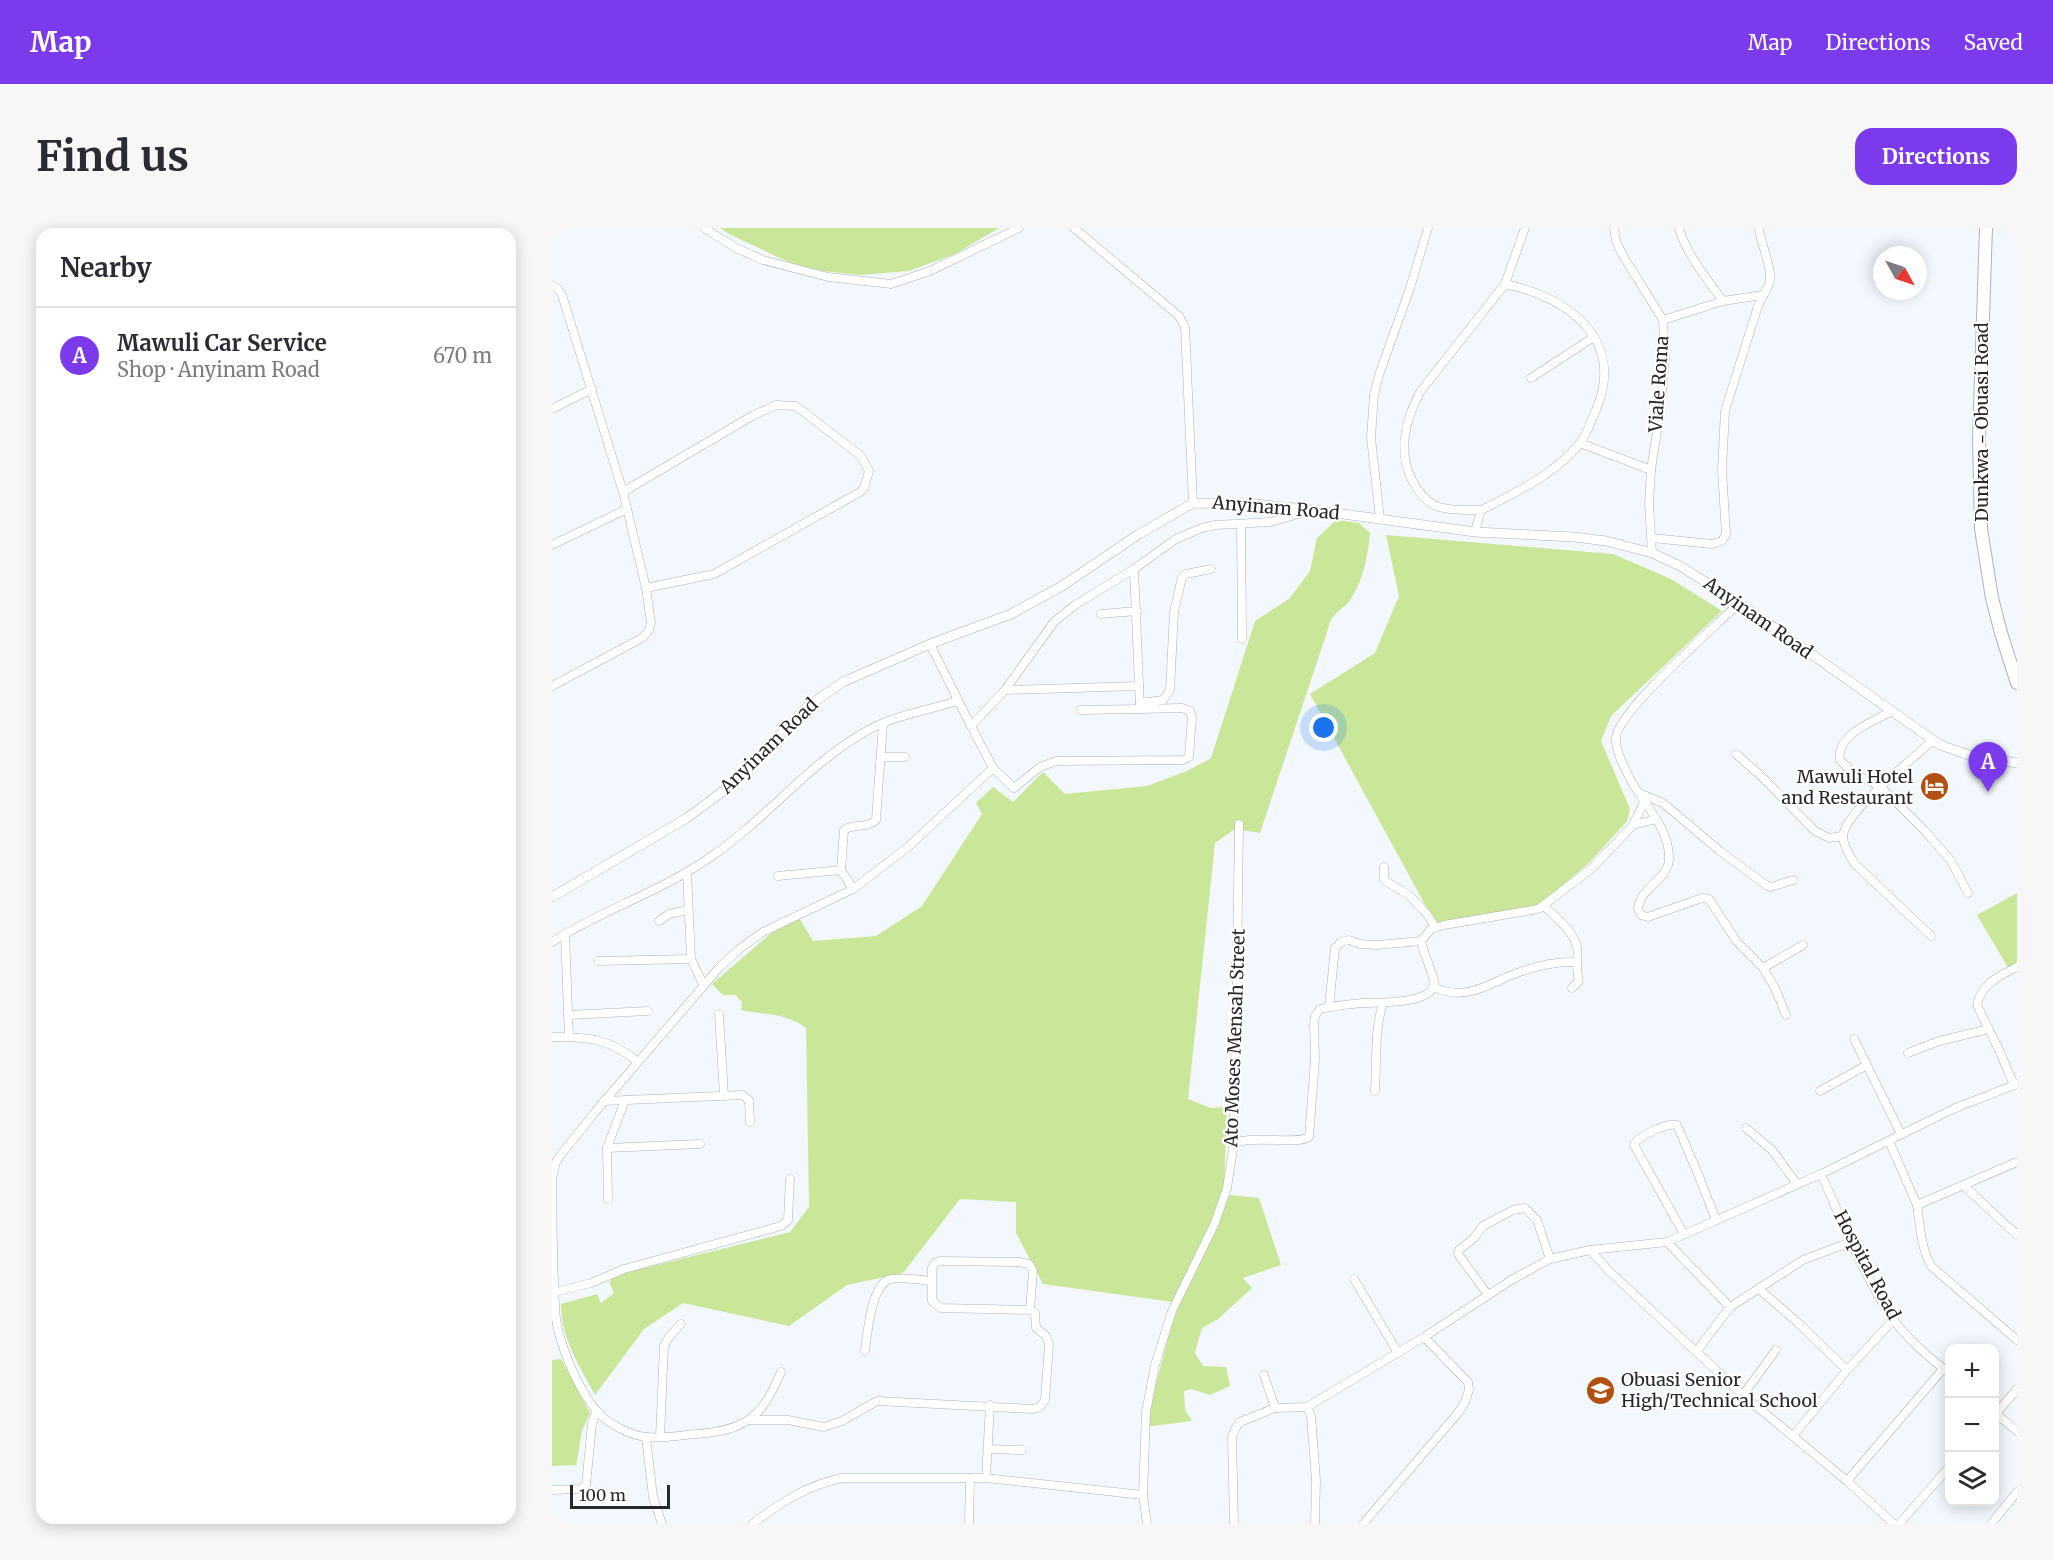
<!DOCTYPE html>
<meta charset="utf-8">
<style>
:root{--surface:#fff;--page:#f7f7f7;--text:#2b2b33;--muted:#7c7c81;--line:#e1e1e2;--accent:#7c3aed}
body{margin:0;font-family:Merriweather,serif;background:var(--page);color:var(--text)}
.controls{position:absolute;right:18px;bottom:18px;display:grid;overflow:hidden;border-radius:12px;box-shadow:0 3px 15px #0003}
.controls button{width:54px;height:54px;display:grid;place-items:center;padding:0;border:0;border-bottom:2px solid var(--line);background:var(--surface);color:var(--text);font:30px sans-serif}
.compass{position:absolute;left:1321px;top:18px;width:54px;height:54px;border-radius:50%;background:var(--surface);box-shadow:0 3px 15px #0003;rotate:130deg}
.scale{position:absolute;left:18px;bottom:15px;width:100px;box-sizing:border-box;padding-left:6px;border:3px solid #25282b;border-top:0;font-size:16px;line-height:21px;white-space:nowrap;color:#25282b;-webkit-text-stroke:4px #fff;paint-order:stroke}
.you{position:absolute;left:772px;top:500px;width:21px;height:21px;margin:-15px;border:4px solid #fff;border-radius:50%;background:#1a73e8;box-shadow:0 0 0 9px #1a73e833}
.badge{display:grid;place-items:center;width:39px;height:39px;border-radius:50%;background:var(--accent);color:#fff;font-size:20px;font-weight:700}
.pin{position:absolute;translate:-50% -50px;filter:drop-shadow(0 2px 3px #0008)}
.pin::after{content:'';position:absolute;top:32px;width:21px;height:18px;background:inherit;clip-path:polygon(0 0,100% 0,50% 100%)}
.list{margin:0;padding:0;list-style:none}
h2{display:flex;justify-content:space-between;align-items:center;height:78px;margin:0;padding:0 24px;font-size:26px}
h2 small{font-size:20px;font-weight:400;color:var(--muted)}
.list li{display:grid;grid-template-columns:39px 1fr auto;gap:18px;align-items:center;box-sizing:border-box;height:96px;padding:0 24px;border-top:2px solid var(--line)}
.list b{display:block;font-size:22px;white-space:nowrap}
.list p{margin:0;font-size:20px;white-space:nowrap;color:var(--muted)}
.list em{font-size:20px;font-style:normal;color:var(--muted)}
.icon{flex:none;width:33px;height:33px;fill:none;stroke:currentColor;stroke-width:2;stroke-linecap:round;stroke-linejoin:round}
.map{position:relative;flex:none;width:1465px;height:1296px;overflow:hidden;border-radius:18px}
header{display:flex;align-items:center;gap:36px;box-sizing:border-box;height:84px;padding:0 30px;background:var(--accent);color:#fff}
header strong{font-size:28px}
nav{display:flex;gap:33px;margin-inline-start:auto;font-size:21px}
.intro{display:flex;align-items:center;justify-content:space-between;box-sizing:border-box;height:144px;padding:0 36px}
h1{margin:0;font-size:42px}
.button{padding:15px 27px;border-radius:18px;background:var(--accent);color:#fff;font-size:21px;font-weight:700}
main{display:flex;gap:36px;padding:0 36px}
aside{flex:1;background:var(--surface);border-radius:18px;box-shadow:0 3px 15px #0003}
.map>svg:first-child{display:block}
.green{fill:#c9e699}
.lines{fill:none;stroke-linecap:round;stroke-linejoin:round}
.minor-casing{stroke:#abb3b9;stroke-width:9}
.tertiary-casing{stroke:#abb3b9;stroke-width:10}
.primary-casing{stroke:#abb3b9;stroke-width:14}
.minor{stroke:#fff;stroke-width:8}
.tertiary{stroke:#fff;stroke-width:9}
.primary{stroke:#fff;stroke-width:12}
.labels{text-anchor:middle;stroke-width:4.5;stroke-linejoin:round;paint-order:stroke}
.street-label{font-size:18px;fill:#25282b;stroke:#fff}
.poi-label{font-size:18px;fill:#25282b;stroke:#fff;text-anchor:end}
</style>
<header>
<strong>Map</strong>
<nav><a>Map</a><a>Directions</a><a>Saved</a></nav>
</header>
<div class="intro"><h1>Find us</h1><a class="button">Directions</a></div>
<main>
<aside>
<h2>Nearby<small></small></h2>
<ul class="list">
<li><span class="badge">A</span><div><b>Mawuli Car Service</b><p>Shop · Anyinam Road</p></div><em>670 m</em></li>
</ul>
</aside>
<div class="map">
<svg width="1465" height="1296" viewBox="0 0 1465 1296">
<rect width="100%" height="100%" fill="#f2f8fe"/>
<g class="green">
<path d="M168,0h279l-44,26 -46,17 -49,4 -57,-6 -74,-35z"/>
<path d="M784,292l23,3 11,10c-2,22 -6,44 -18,64 -8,14 -20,13 -24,32l-68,204 -25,-4 -20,14 -27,256 23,9 16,-1 -3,83 -20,48 -31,64 -130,-18 -27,-51v-31l-56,-3 -57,74 -56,12 -58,41 -106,-23 -39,26 -49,66c-16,-30 -34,-57 -34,-91l36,-10 4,9 13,-10 -5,-11 7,-7 174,-43 19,-25 -3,-179c-19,-15 -43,-13 -65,-18l1,-8 -7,-7h-12l-11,-11 58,-50 29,-16 14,23 63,-5 46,-30 60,-92 -6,-11 17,-16 20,15 30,-30 22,22 82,-8 40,-15 24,-13 44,-137 34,-22 21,-28 7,-33z"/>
<path d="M834,307l227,19 58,25 51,32 -111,105 -10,25 29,68 -3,12 -37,41 -53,45 -102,16 -125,-229 65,-41 24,-57z"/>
<path d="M1465,665v74l-7,4 -33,-56z"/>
<path d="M678,967l29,3 22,67 -38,13 9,10 -34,31 -16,9 -7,25 8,13 23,1 4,19 -20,9 -19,-6 -7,2 1,19 7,11 -47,6 29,-113z"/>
<path d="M9,1131l29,54 -8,18 -6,34 -24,1v-106z"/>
</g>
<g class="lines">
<defs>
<g id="minor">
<path d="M152,0l32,20 27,12 65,17 63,7 39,-13 89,-43"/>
<path d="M522,0l105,88 6,11 8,176"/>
<path d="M1062,0l2,13 6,13 41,66 2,37 -4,48 -10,65 -2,33 3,50"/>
<path d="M1127,0c7,26 28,51 44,73"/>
<path d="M0,57l5,3 5,7 61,197 23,96 5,35 -2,7 -7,8 -90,48"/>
<path d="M1111,92l60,-19 39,-6"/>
<path d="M979,150l63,-41"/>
<path d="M0,181l40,-20"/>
<path d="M1028,215l71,27"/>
<path d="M71,264l129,-76 24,-11 20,1 65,50 8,15 -5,17 -4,4 -146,82 -68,14"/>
<path d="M929,282c-14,0 -28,1 -42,-3 -12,-4 -20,-14 -26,-25 -16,-30 -8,-61 7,-90l85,-108 20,-56"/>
<path d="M828,291l-9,-81 3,-43 5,-20 31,-87 18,-60"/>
<path d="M689,296l1,115"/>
<path d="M923,304l6,-22c33,-16 76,-37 99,-67 7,-9 11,-22 16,-33 30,-71 -28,-113 -91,-126"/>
<path d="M1100,310l60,6 10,-3 4,-7 -4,-64 3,-59 32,-102c3,-9 9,-17 12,-25 5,-14 -9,-41 -10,-56"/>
<path d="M0,317l75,-36"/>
<path d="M1187,375c-23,23 -120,107 -123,134 -1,15 10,34 17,47 13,22 36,46 36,73 1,23 -29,29 -31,52l3,6 7,2 54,-19 7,1 28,43 26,26 40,-23"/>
<path d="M549,386l36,-3"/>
<path d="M378,416l41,82 34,-36 49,-68 21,-17 59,-36 42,-30 26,-11 13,-3 55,-3 40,-11"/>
<path d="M453,462l134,-4"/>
<path d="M588,475l23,-3 7,-10 4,-78 8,-35 4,-3 25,-5"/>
<path d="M529,482l59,-1"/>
<path d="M1340,483c-18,10 -57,24 -52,49l13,13 28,14 43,43 27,31 17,32"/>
<path d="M1184,526l25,22 54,55 14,7 14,-2"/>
<path d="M329,529h24"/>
<path d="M441,540l21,20 26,-21 16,-6 127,-1 6,-3 3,-39 -2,-7 -8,-3 -42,1 -6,-140"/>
<path d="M1087,565l24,10 57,48 46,34 5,2 22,-7"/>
<path d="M1081,597l23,-6"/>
<path d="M832,639v13l26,16 17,18 8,13"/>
<path d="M289,642l12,19"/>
<path d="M135,645l4,86 13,27"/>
<path d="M226,648l63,-6 3,-40c10,-7 23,-1 32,-10l7,-96"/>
<path d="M991,677c12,12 30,25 34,42 2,11 -2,20 2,34l-7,7"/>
<path d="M107,693l10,-7 19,-4"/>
<path d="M13,706l4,103"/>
<path d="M1379,708l-77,-73c-4,-8 -11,-17 -11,-26 0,-24 71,-79 89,-96"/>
<path d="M0,714c50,-32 108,-50 157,-84 57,-38 100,-96 161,-129 26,-14 59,-19 87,-28"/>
<path d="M46,733l93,-2"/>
<path d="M1211,740l12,20 11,27"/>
<path d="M881,759c34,15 54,-3 84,-14 19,-7 39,-12 59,-11"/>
<path d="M777,779l6,-59 6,-6 8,-2 11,4 17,1 44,-4"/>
<path d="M167,786l5,82"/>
<path d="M16,787l80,-4"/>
<path d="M0,809c38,0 56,1 86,25"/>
<path d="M1302,811l47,95"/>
<path d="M1356,825l31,-12 50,-12"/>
<path d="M1462,857l-15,-35 -22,-45c4,-21 22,-29 40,-38"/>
<path d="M823,863c2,-30 -1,-60 8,-88"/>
<path d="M1268,863l47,-26"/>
<path d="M52,873l138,-6 7,5 1,22"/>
<path d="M1194,900l26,22 25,34"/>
<path d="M1337,913l28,64 100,-43"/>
<path d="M682,915c21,-8 63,2 75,-6l6,-78 -1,-35 1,-8 5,-7c14,-3 28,-5 42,-6 16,-1 64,2 72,-17 2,-7 -11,-33 -13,-45l10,-12 13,-4 89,-15 7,-2 52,-40 41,-43 11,-23"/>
<path d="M55,920l93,-4"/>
<path d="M1269,946c22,49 42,101 72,145 15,21 37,39 57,55"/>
<path d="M1412,958l53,49"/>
<path d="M56,971l-1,-51 18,-48"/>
<path d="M1365,977c3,20 4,45 15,62l85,73"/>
<path d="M1132,1006l-50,-89c3,-9 35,-23 43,-20l21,49 18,46"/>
<path d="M1115,1014l63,65"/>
<path d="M1038,1022l19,21 134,124 104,86 47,43"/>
<path d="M802,1051l44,74"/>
<path d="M1207,1061l38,33 50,48"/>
<path d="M3,1064l36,-9 33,-14 157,-43 7,-6 2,-41"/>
<path d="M936,1067l-30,-41 1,-4 15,-12 9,-12 30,-16 12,-2 12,12 13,39"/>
<path d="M872,1109l89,-58 37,-20 40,-9 77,-8 154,-68 132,-65 64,-25"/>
<path d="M313,1123c2,-16 6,-64 23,-71 9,-4 33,0 43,1"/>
<path d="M1144,1124l34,-45 73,-47 48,-18"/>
<path d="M229,1144c-19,45 -34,58 -84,62 -16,1 -34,5 -50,3 -16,-1 -41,-14 -51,-27 -18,-21 -36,-64 -40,-91 -4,-47 -3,-94 -4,-141l4,-16 7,-10 33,-41 122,-142 21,-20 24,-17 90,-43 55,-42 85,-79 -22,-42"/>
<path d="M712,1147l11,33"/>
<path d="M1191,1167l33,-45"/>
<path d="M755,1179l4,9 5,64 -1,44"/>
<path d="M1442,1184l23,19"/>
<path d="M1442,1188l23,-27"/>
<path d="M198,1192h38l36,7 18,-6 35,-20 156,8 7,-2 5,-7 4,-56 -3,-8 -10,-8 -1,-15 -5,-3 -89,-2 -9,-7v-33l3,-5 5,-2 79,1 10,2 4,7 -3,39"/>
<path d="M1241,1208l54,-66 47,-51"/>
<path d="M94,1209l7,60 9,27"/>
<path d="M108,1209l4,-91 5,-9 12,-13"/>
<path d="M436,1221l34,1"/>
<path d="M434,1250l4,-73"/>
<path d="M1295,1253l96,-112"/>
<path d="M0,1262l28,-1 6,-4 6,-61 4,-13"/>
<path d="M200,1296c28,-21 54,-38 89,-46h145l157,17"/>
<path d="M417,1296l1,-46"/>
<path d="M595,1296l-4,-29 3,-83 9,-47 17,-54 43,-88 12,-35 7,-45 -1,-54 3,-45 3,-220"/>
<path d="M682,1296l-2,-87 3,-8 5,-7 35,-14 32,-1 117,-70 44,45 1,8 -4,12 -7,11 -95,111"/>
<path d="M1347,1296l51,-58"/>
<path d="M1439,1296l26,-32"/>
</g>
<path id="tertiary" d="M0,669l135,-79 39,-29 82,-83 35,-24 87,-38 81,-30 51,-28 77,-52 54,-31 63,1 58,6 161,22 99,5 32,4 46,12 28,13 59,37 201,142 29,10 48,8"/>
<path id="primary" d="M1434,0l-7,210 2,91 11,69 9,35 16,50"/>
</defs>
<use href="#minor" class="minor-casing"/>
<use href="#tertiary" class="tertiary-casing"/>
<use href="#primary" class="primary-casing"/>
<use href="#minor" class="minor"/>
<use href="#tertiary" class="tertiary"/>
<use href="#primary" class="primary"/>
</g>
<defs>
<symbol id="hotel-disc" viewBox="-11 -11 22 22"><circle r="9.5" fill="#b25012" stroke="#fff"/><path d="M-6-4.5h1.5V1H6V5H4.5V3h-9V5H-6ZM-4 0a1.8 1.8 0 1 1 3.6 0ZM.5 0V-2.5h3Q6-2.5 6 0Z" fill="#fff"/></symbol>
<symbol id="school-disc" viewBox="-11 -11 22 22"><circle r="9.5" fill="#b25012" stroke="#fff"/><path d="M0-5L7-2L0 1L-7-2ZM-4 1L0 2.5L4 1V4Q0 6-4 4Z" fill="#fff"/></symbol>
</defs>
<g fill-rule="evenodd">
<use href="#hotel-disc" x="1366" y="542" width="33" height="33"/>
<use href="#school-disc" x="1032" y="1146" width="33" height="33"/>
</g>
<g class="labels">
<g class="street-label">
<text transform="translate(1107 156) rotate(-86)" y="6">Viale Roma</text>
<text transform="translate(1430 194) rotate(-90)" y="6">Dunkwa - Obuasi Road</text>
<text transform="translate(724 280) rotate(5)" y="6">Anyinam Road</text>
<text transform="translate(1206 390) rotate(35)" y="6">Anyinam Road</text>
<text transform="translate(217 518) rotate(-44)" y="6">Anyinam Road</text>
<text transform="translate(683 810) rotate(-88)" y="6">Ato Moses Mensah Street</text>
<text transform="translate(1315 1037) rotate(62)" y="6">Hospital Road</text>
</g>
<g class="poi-label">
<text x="1361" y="555">Mawuli Hotel<tspan x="1361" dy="21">and Restaurant</tspan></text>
<text x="1069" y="1158" text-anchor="start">Obuasi Senior<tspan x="1069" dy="21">High/Technical School</tspan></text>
</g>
</g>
</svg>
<div class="controls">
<button>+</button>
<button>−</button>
<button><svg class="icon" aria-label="layers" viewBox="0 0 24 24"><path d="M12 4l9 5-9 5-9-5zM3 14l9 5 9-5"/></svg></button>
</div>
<svg class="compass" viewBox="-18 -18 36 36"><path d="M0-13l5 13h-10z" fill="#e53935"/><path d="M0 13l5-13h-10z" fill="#7c7c81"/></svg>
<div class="scale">100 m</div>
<div class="you"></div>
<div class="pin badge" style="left:1436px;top:564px">A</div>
</div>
</main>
